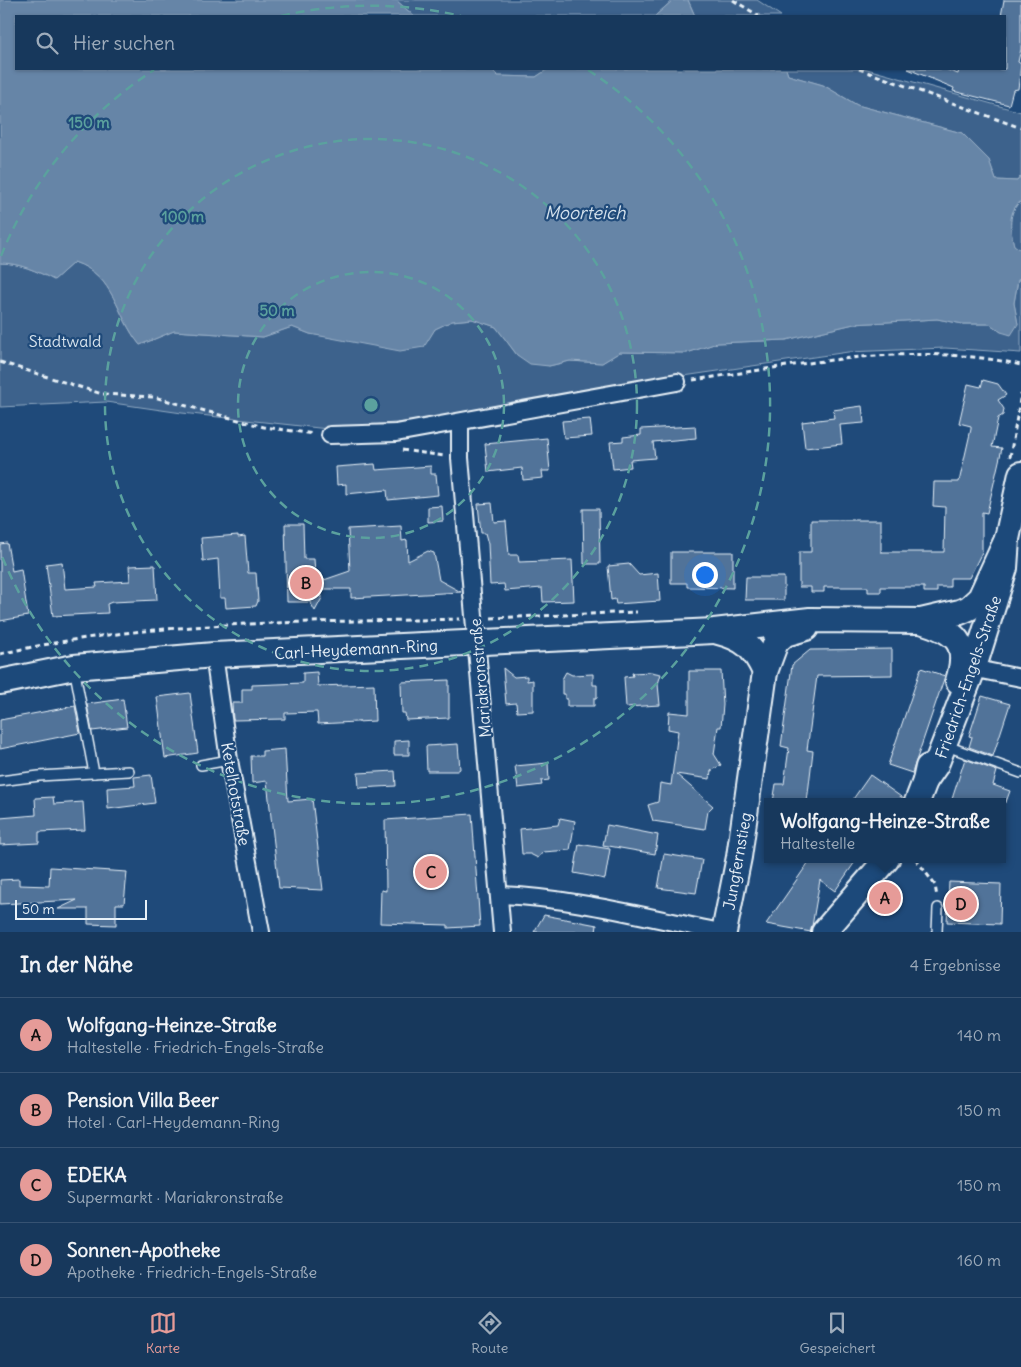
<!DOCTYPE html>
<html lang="de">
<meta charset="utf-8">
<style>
:root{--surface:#17385c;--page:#203f62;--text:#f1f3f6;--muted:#9eacbb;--line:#365272;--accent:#e69b98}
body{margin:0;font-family:Delius,sans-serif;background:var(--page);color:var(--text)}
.scale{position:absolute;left:15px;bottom:12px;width:132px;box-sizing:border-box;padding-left:5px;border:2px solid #e8f1f8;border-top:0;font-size:14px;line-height:18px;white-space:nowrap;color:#e8f1f8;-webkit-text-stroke:4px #1f4a7a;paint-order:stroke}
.you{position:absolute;left:704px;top:574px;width:18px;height:18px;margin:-12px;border:4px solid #fff;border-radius:50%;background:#1a73e8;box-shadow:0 0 0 8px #1a73e833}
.badge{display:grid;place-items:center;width:32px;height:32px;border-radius:50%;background:var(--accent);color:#111;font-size:16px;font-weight:700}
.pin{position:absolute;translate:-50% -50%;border:2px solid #fff;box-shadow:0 1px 5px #0006}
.popup{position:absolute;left:764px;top:798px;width:242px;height:65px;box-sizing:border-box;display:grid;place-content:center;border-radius:0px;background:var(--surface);filter:drop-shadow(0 1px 4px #0005);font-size:16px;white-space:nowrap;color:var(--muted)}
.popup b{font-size:19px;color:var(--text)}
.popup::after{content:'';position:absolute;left:50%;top:100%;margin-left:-10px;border:10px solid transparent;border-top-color:var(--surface)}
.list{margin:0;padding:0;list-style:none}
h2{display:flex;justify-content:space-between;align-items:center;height:65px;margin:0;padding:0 20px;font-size:21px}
h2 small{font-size:16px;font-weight:400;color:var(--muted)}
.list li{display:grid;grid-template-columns:32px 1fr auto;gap:15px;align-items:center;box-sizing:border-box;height:75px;padding:0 20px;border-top:1px solid var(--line)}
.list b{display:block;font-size:19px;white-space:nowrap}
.list p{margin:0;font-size:16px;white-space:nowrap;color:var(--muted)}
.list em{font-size:16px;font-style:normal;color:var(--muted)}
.icon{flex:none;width:28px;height:28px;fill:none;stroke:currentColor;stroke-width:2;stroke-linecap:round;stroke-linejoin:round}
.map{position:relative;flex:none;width:1021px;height:932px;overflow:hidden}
.search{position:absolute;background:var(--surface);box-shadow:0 1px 4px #0004;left:15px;right:15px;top:15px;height:55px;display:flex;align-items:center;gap:12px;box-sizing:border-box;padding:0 18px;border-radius:0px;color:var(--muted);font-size:19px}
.sheet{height:365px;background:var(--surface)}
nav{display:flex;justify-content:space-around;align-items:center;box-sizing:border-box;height:70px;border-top:1px solid var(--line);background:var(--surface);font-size:14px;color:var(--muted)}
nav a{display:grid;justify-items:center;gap:2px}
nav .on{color:var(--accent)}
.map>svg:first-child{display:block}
.green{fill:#3c628c;stroke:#92aac2}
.water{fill:#6685a7;stroke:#9ab0c7}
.building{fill:#517399;stroke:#e8f1f8}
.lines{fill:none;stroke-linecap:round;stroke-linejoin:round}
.lane-casing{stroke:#e8f1f8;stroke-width:12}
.street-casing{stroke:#e8f1f8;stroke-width:20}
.secondary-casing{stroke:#e8f1f8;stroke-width:28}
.path{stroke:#e8f1f8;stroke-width:3;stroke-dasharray:5 4;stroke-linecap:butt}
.lane{stroke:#1f4a7a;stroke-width:9}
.street{stroke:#1f4a7a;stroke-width:16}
.secondary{stroke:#1f4a7a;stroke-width:24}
.ring{fill:none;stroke:#5ba19e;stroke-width:2.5;stroke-dasharray:9 6}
.labels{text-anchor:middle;stroke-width:4.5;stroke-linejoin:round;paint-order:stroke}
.park-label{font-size:16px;fill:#d7e3ed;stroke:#1f4a7a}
.street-label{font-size:16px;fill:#e8f1f8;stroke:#1f4a7a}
.water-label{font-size:18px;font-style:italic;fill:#d4e1ec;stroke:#1f4a7a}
.centre{fill:#5ba19e;stroke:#1f4a7a;stroke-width:2.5}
.ring-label{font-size:15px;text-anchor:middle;font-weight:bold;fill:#5ba19e;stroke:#1f4a7a;stroke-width:4.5;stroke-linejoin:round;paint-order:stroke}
</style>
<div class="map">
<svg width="1021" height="932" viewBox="0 0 1021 932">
<rect width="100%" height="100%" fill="#1f4a7a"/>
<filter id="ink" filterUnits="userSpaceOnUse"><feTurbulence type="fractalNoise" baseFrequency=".02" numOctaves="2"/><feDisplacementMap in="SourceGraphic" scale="10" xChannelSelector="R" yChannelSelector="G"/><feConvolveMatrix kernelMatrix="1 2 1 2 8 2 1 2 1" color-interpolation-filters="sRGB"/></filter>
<g filter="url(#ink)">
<g class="green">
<path d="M396,0h277l-18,16h-241z"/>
<path d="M688,0h69l24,16h-86z"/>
<path d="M491,69h57l-12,8 -38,-1z"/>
<path d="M786,69h81l154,43v64l-4,5 -21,-1 -7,-20 -27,-27 -105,-28 -34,-20 -35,-10z"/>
<path d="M1021,201v49l-7,-4c-4,-16 -7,-34 7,-45z"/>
<path d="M74,262c42,14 41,53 66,83l34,-14 89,6 29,-10 18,7 53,8 60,5 12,-18 17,-8 20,-2 24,8 21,28 32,11 21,-5 32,2 18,-11 67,1 30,-10 69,-3 68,-16 83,-5 26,5h27l11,8 17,-8 -4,-21 4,-23 3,-2v75l-76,-5 -97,4 -219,32 -180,34 -121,11 -146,-16 -76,-11 -106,5v-144c19,0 37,8 54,17z"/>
</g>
<g class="water">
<path d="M0,0h396l18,16h-398v53h475l7,7 38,1 12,-8h238l2,6 35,10 34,20 105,28 27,27 7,20 21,1 4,-5v25c-14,11 -11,29 -7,44l7,5v28l-3,2 -4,23 4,21 -7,11 -10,-3 -11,-8h-27l-26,-5 -83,5 -68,16 -69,3 -30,10 -67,-1 -18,11 -32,-2 -21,5 -19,-2 -13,-9 -21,-28 -24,-8 -20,2 -17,8 -11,18 -24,4 -90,-17 -18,-7 -29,10 -89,-6 -34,14c-24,-29 -25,-70 -66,-83l-20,18c-17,-9 -35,-17 -54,-17z"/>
<path d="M673,0h15l7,16h-40z"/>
</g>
<g class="building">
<path d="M1004,0h17v49l-3,13 3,2 -3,25 -5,1 -4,15 -56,-14 1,-3 -46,-19h37l13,5 1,-5h46v-53h-4z"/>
<path d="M983,380l15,4 8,11 -8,5 6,9 -1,6 -5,3 -6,29 10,1 -15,65 -5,-1v40l-13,26h-19v9h-13v5h-13v-5h-43v5h-13v-5h-44v5h-13v-5h-12v-35h12v-32h70v32h63l1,-45 -12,-1 1,-24h25l12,-53v-3l-12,-3 9,-39 13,3z"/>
<path d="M862,406l2,17 -24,2 2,19 -37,4 -3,-26 32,-4 -1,-8z"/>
<path d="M590,419l2,17 -28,2 -2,-17z"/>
<path d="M695,426l1,12 -43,4 2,16 -25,2 1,7 -18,2 -3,-27 13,-1v-4l18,-2v-6z"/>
<path d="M547,438l3,33h-8l1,7 -20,2 -1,-12 -34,4 -3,-28z"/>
<path d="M375,464l1,6 55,-4v8h5l2,21 -50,5 -1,-10 -41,4v-10l-9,1 -1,-18z"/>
<path d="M492,503l2,19 12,-1 3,34h9l1,7 53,-2 2,41 -31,1 -1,-14 -37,3 -1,-7 -14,1 -2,-41 -3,-11h-4l-3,-29z"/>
<path d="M442,506l1,15 -15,1v-15z"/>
<path d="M583,509h16l1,55h-16z"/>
<path d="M285,524h18l1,35h10l1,15 6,-1v8l29,-10 -2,-42 53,-3 1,15 5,-1 1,21 20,-10 6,2 5,27 22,12 -110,6v-9h-30l1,9 -7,13 -5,-9h-23z"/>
<path d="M238,535v2l7,-1 3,37h8l2,28 -2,5 -30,2 -1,-10h-5l-2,-39 -15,2 -2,-23z"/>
<path d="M7,543l5,28 9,-2 7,47 -28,5v-77z"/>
<path d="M671,552h62v36l-46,-1v-4h-16z"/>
<path d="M62,562l3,27 32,-2 -1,-4 34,-2 -1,-15 26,-1 2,35 -45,2 -5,2 1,9 -55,3 -7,-52z"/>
<path d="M629,564l10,11 19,-2 2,28 -44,3 -1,-5 -4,1 -3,-34z"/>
<path d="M746,577h38v23h-39z"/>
<path d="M892,649v26l-75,1 -10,74 6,1 -6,51h-34l3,-18h8l5,-36 -8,-2 11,-81 18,-15z"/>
<path d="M503,668l11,9 13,-1v5l6,-1v31l-16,1 -1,-9 -10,1z"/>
<path d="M921,668l24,8 -33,97 -24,-8z"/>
<path d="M689,671h32l2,34 -2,22h-3l-4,27 7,11 -10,6 -1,8 -34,-5 37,32 -5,5 -3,18 -52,-8 -5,-16 10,-3 2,-19 11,2 7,-54 -10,-2 1,-17 20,2z"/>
<path d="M317,672l1,14 56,-2 1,37 -57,3 -1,-12 -32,1v6l-52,1 -1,-17h10v-14h10v-4l51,-2v-10z"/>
<path d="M566,672l6,3 21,-1v11h4v13h-3v8h-27v-7h-2v-5h-3v-15z"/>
<path d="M651,672l10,2 -3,10 2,21 -34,2 -2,-30 9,-1 -1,-3z"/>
<path d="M449,680v38l-43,2 -1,-7h-3l-1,-31z"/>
<path d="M190,693l8,60 -33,5 -8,-61z"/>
<path d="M982,696l28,8 -17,52 -24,-9 3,-10 -3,-1z"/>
<path d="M123,699l4,28 -35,4 -5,-27z"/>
<path d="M75,706l5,27 -80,16v-29z"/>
<path d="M409,740v15h-15v-14z"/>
<path d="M458,744l2,25 -3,2h-30l-1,-25z"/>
<path d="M285,749l3,52 24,-2 11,91 -44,-2 -12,-107 -15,2 -1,-27h11v-5z"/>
<path d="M965,759l32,12 -4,14 17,6 -4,11h-55z"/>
<path d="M548,763l1,17 -8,1 1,4 -24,3 -3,-22z"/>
<path d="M395,771l1,15 -37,2 -1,-15z"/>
<path d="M151,775l4,28 -47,6 -1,-21 28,-2 -1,-9z"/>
<path d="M870,775l34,24v3h-53z"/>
<path d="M53,797l1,7 29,-2 2,28 -46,2v11l-39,2v-27l36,-3 -1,-17z"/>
<path d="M472,814l8,112 -32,2v-3l-68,-2 1,-33 5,1 -1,-71z"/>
<path d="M560,818l15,3 -5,29 -27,2 -5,6 -8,-4h-8l-2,-25 38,-4z"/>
<path d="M607,825l51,10 -3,19 -52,-9z"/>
<path d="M579,844l31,5 -5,30 -31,-6z"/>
<path d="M664,854l38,6 -6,33 -38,-5z"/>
<path d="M811,859h46l-22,32 -15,-11 -9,52 -45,-8z"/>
<path d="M50,867l77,5 -3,32h-8v21l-28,-1v-15h-30l19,-9 -77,4v-24l19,-1v6l30,1z"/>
<path d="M949,882l52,2 -1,40 -53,-2z"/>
<path d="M544,915l53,10 -1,7h-62z"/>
</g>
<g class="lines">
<defs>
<g id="lane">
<path d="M74,667l20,106"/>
<path d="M944,745l77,28"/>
<path d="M201,765l28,-5"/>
<path d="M0,781l39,-5 90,-5"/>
<path d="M937,932l1,-24"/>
</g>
<g id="street">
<path d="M460,423v35l42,474"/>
<path d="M330,435l66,-2 281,-51"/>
<path d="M214,655l15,105 32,172"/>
<path d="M965,664l21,7 35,7"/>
<path d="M500,895c74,3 147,22 220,37"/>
</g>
<g id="secondary">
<path d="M921,621c35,11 49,21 37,60"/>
<path d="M718,632c27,7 35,15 47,40"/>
<path d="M0,682l74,-15 140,-12 500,-24 96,-11 111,1 39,-9 9,-4 11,-10 27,-59"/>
<path d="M925,781l11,-16 38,-98 31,-99 2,-29 14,-65"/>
<path d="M917,802l8,-21 3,-14"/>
<path d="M724,932l15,-75 26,-185 11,-30 9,-8 21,-6"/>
<path d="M824,932l63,-73"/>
</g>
</defs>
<use href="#lane" class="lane-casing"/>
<use href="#street" class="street-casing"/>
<use href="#secondary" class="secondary-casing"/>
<g class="path">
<path d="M733,0l26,16"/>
<path d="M859,69l162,59"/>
<path d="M0,362l102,32 52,3 110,30 50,7"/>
<path d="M693,380c107,-15 220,-40 328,-15"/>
<path d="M402,450l43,6"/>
<path d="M1010,457l11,-63"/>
<path d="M491,618l146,-6"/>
<path d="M0,654c150,-35 307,-31 460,-35"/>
<path d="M916,859l19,26 2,12"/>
</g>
<use href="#lane" class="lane"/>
<use href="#street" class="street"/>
<use href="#secondary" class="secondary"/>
</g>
</g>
<g class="ring">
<circle cx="371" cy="405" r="133"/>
<circle cx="371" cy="405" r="266"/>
<path d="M1 256A399 399 0 0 1 154 70M281 16A399 399 0 0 1 461 16M588 70A399 399 0 1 1 1 554"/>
</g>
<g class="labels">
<g class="park-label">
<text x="65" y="347">Stadtwald</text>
</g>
<g class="street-label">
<text transform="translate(356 649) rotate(-3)" y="6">Carl-Heydemann-Ring</text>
<text transform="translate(968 677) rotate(-71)" y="6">Friedrich-Engels-Straße</text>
<text transform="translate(480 678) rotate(-95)" y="6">Mariakronstraße</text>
<text transform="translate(236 794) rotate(80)" y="6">Ketelhotstraße</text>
<text transform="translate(737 861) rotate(-80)" y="6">Jungfernstieg</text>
</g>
<g class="water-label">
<text x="585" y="219">Moorteich</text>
</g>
</g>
<circle cx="371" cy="405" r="8" class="centre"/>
<g class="ring-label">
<text x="89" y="128">150 m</text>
<text x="183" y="222">100 m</text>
<text x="277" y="316">50 m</text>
</g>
</svg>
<div class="scale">50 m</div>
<div class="you"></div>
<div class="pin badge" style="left:885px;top:898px">A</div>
<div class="popup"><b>Wolfgang-Heinze-Straße</b>Haltestelle</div>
<div class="pin badge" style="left:306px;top:583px">B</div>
<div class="pin badge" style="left:431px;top:872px">C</div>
<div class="pin badge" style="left:961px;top:904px">D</div>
<div class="search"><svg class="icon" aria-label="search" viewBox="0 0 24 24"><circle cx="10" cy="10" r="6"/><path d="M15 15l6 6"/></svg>Hier suchen</div>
</div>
<section class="sheet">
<h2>In der Nähe<small>4 Ergebnisse</small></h2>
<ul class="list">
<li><span class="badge">A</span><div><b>Wolfgang-Heinze-Straße</b><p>Haltestelle · Friedrich-Engels-Straße</p></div><em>140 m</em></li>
<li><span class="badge">B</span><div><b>Pension Villa Beer</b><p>Hotel · Carl-Heydemann-Ring</p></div><em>150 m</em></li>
<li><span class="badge">C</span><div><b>EDEKA</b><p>Supermarkt · Mariakronstraße</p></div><em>150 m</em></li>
<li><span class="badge">D</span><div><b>Sonnen-Apotheke</b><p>Apotheke · Friedrich-Engels-Straße</p></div><em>160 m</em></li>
</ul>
</section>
<nav>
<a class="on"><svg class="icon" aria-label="map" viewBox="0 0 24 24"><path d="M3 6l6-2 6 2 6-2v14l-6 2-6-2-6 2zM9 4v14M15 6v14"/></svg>Karte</a>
<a><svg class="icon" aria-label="directions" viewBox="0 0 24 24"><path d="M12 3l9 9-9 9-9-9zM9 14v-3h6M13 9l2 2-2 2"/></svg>Route</a>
<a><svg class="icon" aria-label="saved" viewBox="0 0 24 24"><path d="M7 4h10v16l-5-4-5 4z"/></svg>Gespeichert</a>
</nav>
